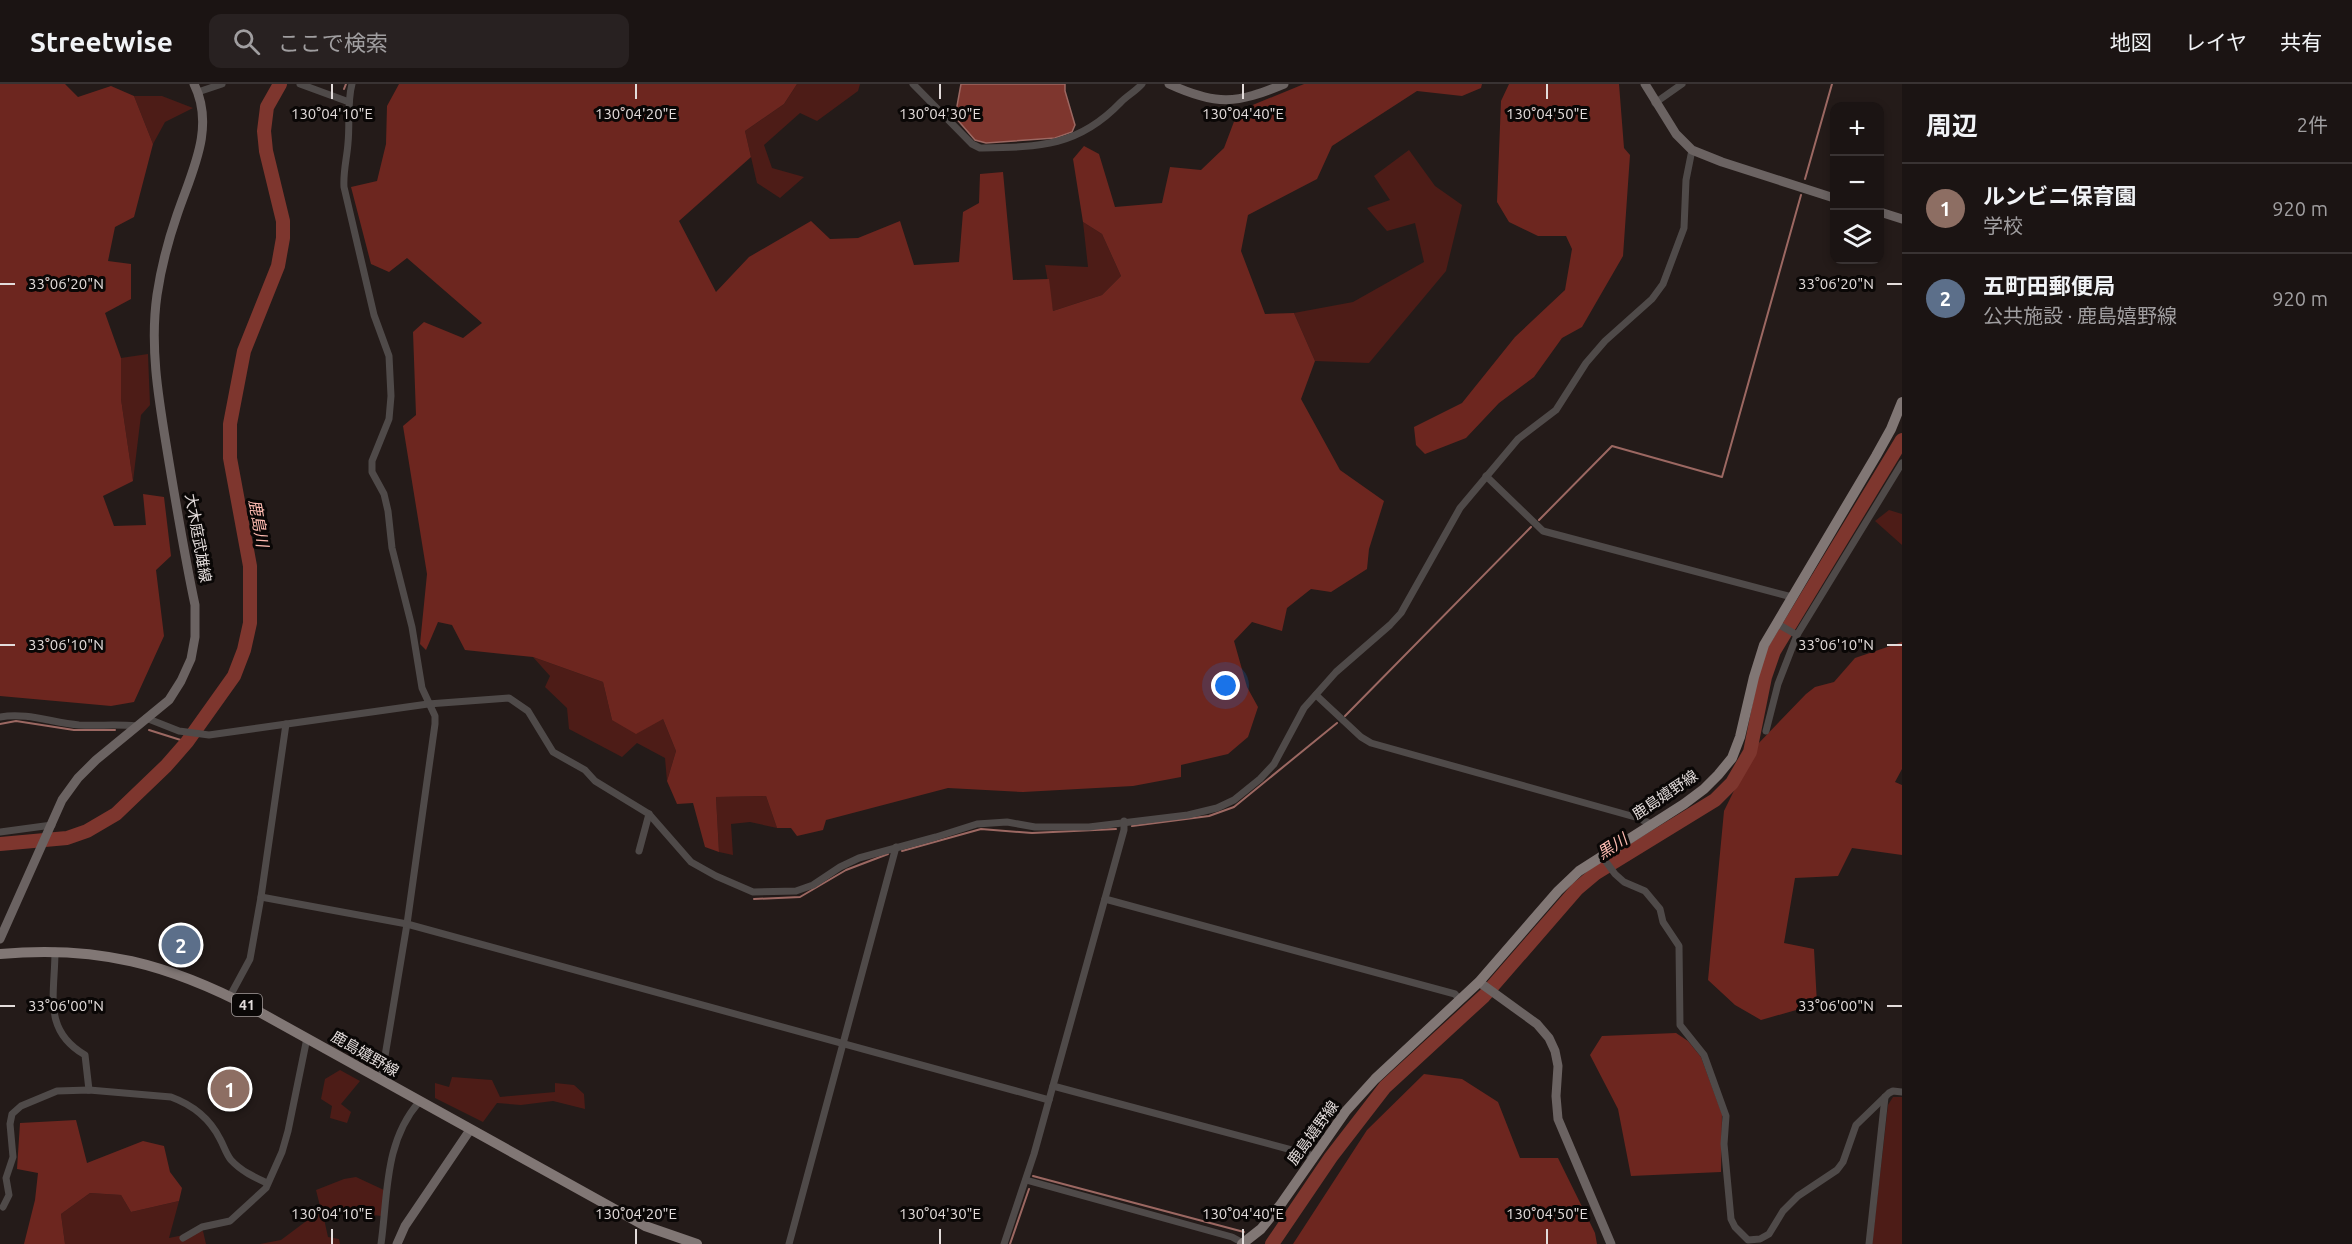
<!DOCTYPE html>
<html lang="ja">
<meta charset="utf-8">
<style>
:root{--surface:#1b1413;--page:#282121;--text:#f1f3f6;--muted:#a09ea0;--line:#393333;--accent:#0f766e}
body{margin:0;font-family:Ubuntu,"Noto Sans JP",sans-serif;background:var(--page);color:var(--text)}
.controls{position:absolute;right:18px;top:18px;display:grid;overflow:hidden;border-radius:12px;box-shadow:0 3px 9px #0003}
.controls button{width:54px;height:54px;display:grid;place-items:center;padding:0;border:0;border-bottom:2px solid var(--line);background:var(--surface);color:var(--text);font:30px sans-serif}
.you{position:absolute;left:1226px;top:602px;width:21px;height:21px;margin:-15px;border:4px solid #fff;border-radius:50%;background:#1a73e8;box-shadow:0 0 0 9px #1a73e833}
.badge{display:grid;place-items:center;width:39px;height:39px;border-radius:50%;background:var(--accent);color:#fff;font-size:20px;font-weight:700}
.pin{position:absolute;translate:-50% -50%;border:3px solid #fff;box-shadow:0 2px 6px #0006}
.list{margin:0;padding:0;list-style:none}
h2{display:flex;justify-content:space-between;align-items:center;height:78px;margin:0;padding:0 24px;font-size:26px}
h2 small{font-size:20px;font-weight:400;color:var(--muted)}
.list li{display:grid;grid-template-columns:39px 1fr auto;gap:18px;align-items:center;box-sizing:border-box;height:90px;padding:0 24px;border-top:2px solid var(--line)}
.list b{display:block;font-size:22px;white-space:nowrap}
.list p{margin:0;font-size:20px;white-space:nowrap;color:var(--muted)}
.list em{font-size:20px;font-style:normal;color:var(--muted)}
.icon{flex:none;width:33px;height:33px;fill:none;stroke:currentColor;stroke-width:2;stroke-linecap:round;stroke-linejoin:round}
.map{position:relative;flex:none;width:1902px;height:1160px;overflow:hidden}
header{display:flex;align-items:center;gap:36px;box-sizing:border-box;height:84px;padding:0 30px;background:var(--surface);border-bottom:2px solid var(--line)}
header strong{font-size:28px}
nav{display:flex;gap:33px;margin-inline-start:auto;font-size:21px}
.search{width:420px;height:54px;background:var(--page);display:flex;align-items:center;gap:15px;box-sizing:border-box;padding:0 21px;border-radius:12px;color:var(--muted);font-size:22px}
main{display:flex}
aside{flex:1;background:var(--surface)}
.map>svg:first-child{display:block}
.green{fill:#4d1c17}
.forest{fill:#6d261f}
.water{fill:#7e362e;stroke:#9c6862;stroke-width:1.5}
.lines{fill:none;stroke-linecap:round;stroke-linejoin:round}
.stream{stroke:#9c6862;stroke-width:2}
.river{stroke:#7e362e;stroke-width:14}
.street{stroke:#4f4a49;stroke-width:7}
.secondary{stroke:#6b6362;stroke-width:9}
.primary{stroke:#817775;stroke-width:10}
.ticks{fill:none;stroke:#e3dcdb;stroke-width:2}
.labels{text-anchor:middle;stroke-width:6;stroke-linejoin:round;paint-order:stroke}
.shield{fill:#0a0706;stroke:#a29c9b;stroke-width:1.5}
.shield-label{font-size:14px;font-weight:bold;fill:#e3dcdb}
.street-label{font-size:15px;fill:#e3dcdb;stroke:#0a0706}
.water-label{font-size:16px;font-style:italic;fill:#febbb1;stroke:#0a0706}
.ticks-label{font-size:15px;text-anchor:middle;fill:#e3dcdb;stroke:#0a0706;stroke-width:6;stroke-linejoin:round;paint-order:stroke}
</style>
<header>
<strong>Streetwise</strong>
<div class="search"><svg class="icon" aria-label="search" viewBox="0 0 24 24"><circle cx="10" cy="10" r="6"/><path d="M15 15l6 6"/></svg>ここで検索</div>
<nav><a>地図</a><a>レイヤ</a><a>共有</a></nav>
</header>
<main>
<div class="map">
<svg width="1902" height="1160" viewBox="0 0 1902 1160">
<rect width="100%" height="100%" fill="#241b19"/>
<g class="green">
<path d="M797,0h63l-2,7 -41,30 -17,-8 -36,32 8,23 32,9 -24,21 -23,-15 -12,-52 39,-27z"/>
<path d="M134,12h28l31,12 -28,14 -12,22z"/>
<path d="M1409,66l26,36 27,19 -16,66 -77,92 -54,-2 -21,-48 59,-11 71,-40 -9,-39 -28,8 -20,-23 23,-8 -16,-24z"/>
<path d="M1083,138l19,12 19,42 -19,19 -49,16 -8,-46 43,2z"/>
<path d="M148,270l2,51 -9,10 -8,66 -12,-82v-41z"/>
<path d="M1889,426l13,4v31l-27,-24z"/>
<path d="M533,573l70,25 9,38 51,-1 13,32 -9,30 -2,-23 -28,-15 -15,14 -53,-28 -2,-21 -22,-21 5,-11z"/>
<path d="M766,712l11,32 -27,-6 -19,2 2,31 -14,-3 -3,-55z"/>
<path d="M340,986l20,11 -19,23 10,8 -4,11 -17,-5 2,-12 -11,-7 4,-20z"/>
<path d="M452,993l40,3 8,17 55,-5v-9l19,2 10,9 1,15 -32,-8 -32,4 -24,-2 -14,19 -48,-24v-15l14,4z"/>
<path d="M1893,1013h9v147h-30l16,-139z"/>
<path d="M356,1093l28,13 -2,26 -60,-6 6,27 11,2 1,5h-80l21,-4 40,-30 -5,-20 28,-11z"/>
<path d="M90,1109l31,2 10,17 48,-11 -10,37 34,-7 3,13h-141l-4,-30z"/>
</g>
<g class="forest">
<path d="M0,0h65l13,13 33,-11 23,10 19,48 -19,73 -19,10 -7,34 23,3v35l-26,14 16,45v41l12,82 -30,15 11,30 32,-1 -3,-31 21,3 7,59 -15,14 8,66 -30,66 -23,4 -111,-10z"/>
<path d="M399,0h398l-13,20 -39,27 6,26 -72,64 37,71 33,-35 62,-36 19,18 28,-1 42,-17 14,44 45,-3 4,-50 16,-9 1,-29 23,-2 10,108 36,-1 4,32 49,-16 19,-19 -19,-42 -19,-12 -10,-63 11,-13 15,8 16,53 47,-4 8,-36 31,3 23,-22 14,-37 66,-27h178l-1,4 -19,8 -45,-5 -85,55 -15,33 -69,36 -7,36 24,63 29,-1 21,48 -14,38 39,71 44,31 -15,48 -2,20 -36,23 -20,-3 -24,19 -5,23 -30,-9 -18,19 13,46 11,20 -10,30 -20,17 -47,11v12l-48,9 -110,6 -75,-4 -122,32 -3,10 -26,6 -6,-8h-14l-11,-32 -50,1 3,55 -14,-5 -12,-44 -16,1 -10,-23 9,-30 -13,-32 -27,15 -24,-14 -9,-38 -70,-25 -68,-7 -13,-25 -14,-3 -12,28 -6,-6 7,-70 -24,-148 13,-11 -3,-83 11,-10 39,16 19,-15 -75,-65 -18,14 -18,-8 -20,-77 26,-6 9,-37 1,-38z"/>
<path d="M1509,0h110l5,64 6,7 -7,101 -41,71 -20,11 -28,39 -35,26 -33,35 -41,16 -9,-9 -2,-18 48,-24 53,-66 50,-47 7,-41 -6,-13h-28l-29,-14 -12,-20 4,-101z"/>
<path d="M1902,558v127l-7,13 7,3v70l-50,-7 -14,28 -43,2 -11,65 30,6 3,55 -56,16 -26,-15 -27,-25 16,-169 32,-65 50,-52 9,-7 19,-5 21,-24z"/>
<path d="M1676,949l12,8 13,16 21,57 -1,58 -90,4 -13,-67 -28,-54 12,-19z"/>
<path d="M1424,990l38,5 36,23 22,56h38l37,75 2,11h-304l74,-114z"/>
<path d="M76,1036l11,43 56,-22 21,5 6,26 12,16 -3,13 -48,11 -10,-17 -31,-2 -29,21 4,30h-41l11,-44 3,-27 -21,-4 3,-46z"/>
</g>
<path class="water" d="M961,0h104v7l10,34 -3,7 -17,6 -69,5 -11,-3 -20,-23z"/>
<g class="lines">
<g class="stream">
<path d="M344,5l2,-5"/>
<path d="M1805,95l27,-95"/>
<path d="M1539,436l73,-74 110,31 79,-282"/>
<path d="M1345,632l186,-189"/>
<path d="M0,640l16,-3 58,9h41"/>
<path d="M149,646l38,12"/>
<path d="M1132,742l77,-10 25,-9 103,-84"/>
<path d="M902,767l79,-22 51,4 84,-4"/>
<path d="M754,815l46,-2 46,-27 42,-16"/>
<path d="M1033,1092l211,56"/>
<path d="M1010,1160l19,-55"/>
</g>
<g class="river">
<path d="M0,760l67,-6 20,-7 29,-17 50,-48 21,-24 47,-66 10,-26 6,-27v-57l-20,-108v-34l14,-73 34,-85 5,-28v-17l-17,-70 -2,-20 3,-24 13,-23"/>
<path d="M1272,1160l59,-87 54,-70 99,-91 93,-107 19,-16 119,-73 17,-17 18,-31 15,-75 9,-26 128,-211"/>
</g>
<g class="street">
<path d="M300,0l49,18"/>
<path d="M352,0c-5,18 -2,39 -4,59 -1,15 -5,28 -4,44l30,128 15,41 2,40 -2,23 -17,42v11l12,22 4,17 4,37 20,79 10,61 13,28v8l-28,200 -26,156"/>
<path d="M913,0l59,60 8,4c59,-1 98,-1 141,-46 7,-7 15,-11 21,-18"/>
<path d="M198,8l24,-8"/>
<path d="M1655,19l27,-19"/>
<path d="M1486,392l57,55 249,66"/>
<path d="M1776,539l21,12"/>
<path d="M1316,611l45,42 10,6 264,74 17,7"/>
<path d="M0,633c27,-5 53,6 79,8 20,1 38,-1 57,1"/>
<path d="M146,634l33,13 30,4 219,-31 81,-6 19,13 25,41 32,18 10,11 54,33 42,48 25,14 37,16 43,-1 17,-6 27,-18 19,-9 77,-21 41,-13 30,-2 28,5h54l99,-12 29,-7 17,-8 26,-21 14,-15 30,-56 32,-36 54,-47 11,-12 59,-105 58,-69 38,-29 30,-47 19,-22 47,-42 11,-15 21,-56 2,-48 6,-30"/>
<path d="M1766,647l12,-47 19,-49 105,-172"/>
<path d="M0,748l52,-7"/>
<path d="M639,767l10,-37"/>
<path d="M1601,771l14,19 9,8 21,9 15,18 3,13 16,24 1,79 24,30 22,61 -2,28 7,75 4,8 13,13 12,-1 9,-5 14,-23 15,-15 39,-26 6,-8 13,-37 33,-32 4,-2 9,1"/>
<path d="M261,813l146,27 642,176"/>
<path d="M1105,815l350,95 4,5"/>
<path d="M55,867c0,43 -13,79 30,104l4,35"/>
<path d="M230,912l20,-37 11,-62 25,-173"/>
<path d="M1053,1002l261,70"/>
<path d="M1026,1096l206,57 11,6"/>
<path d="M3,1123l6,-12 -3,-17 7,-21 -3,-33 2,-10 9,-8 36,-15 32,-1 82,7c22,8 39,22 49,42 4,7 6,15 11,21 10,11 23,17 36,23"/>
<path d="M183,1154l19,-11 28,-6 36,-33 16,-36 6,-21 19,-93"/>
<path d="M381,1160c7,-49 3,-102 38,-142"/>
<path d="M789,1160l107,-397"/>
<path d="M1004,1160l30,-90 90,-324v-9"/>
<path d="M1869,1160l16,-147"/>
</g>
<g class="secondary">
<path d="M1169,0c48,22 67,20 115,0"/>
<path d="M1645,0l31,50 16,16 30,12 112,36"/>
<path d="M1880,128l22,7"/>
<path d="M0,855l62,-139 16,-22 18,-18 73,-60 12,-19 10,-22 4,-22v-32c-10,-47 -18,-95 -26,-143 -9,-56 -20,-111 -12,-167 4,-27 11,-54 20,-80 14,-42 39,-87 17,-131"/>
<path d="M1479,898l58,42 12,14 6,13 3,15 -2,30 2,23 53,125"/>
<path d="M397,1160l8,-18 65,-96"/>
</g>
<g class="primary">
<path d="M0,870c97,-9 169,10 254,55l391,217 52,18"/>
<path d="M1242,1160l19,-15 20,-25 65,-93 29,-32 104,-97 79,-91 21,-20 105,-67 20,-15 14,-14 14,-17 8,-21 14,-60 10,-32 112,-189 15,-27 11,-27"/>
</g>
</g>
<path class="ticks" d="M332,0v15M636,0v15M940,0v15M1243,0v15M1547,0v15M0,200h15M1887,200h15M0,561h15M1887,561h15M0,922h15M1887,922h15M332,1145v15M636,1145v15M940,1145v15M1243,1145v15M1547,1145v15"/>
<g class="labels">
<rect class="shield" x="232" y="910" width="30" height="22" rx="4.5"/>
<g class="shield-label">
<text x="247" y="926">41</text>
</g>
<g class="street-label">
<text transform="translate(198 454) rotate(80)" y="5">大木庭武雄線</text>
<text transform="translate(1665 711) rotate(-34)" y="5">鹿島嬉野線</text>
<text transform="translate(365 970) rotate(30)" y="5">鹿島嬉野線</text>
<text transform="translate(1313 1049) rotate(-54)" y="5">鹿島嬉野線</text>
</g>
<g class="water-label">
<text transform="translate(259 439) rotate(80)" y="6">鹿島川</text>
<text transform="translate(1612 762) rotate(-33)" y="6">黒川</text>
</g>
</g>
<g class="ticks-label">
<text x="332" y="35">130°04'10"E</text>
<text x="636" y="35">130°04'20"E</text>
<text x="940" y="35">130°04'30"E</text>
<text x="1243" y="35">130°04'40"E</text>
<text x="1547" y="35">130°04'50"E</text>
<text x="66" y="205">33°06'20"N</text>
<text x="1836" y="205">33°06'20"N</text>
<text x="66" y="566">33°06'10"N</text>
<text x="1836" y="566">33°06'10"N</text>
<text x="66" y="927">33°06'00"N</text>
<text x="1836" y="927">33°06'00"N</text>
<text x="332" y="1135">130°04'10"E</text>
<text x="636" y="1135">130°04'20"E</text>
<text x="940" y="1135">130°04'30"E</text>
<text x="1243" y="1135">130°04'40"E</text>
<text x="1547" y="1135">130°04'50"E</text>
</g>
</svg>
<div class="controls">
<button>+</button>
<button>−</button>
<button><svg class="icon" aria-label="layers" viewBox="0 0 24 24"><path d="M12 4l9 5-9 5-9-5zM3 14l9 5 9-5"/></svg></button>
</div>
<div class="you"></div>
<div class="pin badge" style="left:230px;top:1005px;background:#8d6e63">1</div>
<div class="pin badge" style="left:181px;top:861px;background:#5c6f8a">2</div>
</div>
<aside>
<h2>周辺<small>2件</small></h2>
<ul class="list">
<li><span class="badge" style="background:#8d6e63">1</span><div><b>ルンビニ保育園</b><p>学校</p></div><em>920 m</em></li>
<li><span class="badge" style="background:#5c6f8a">2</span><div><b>五町田郵便局</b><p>公共施設 · 鹿島嬉野線</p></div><em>920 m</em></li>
</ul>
</aside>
</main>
